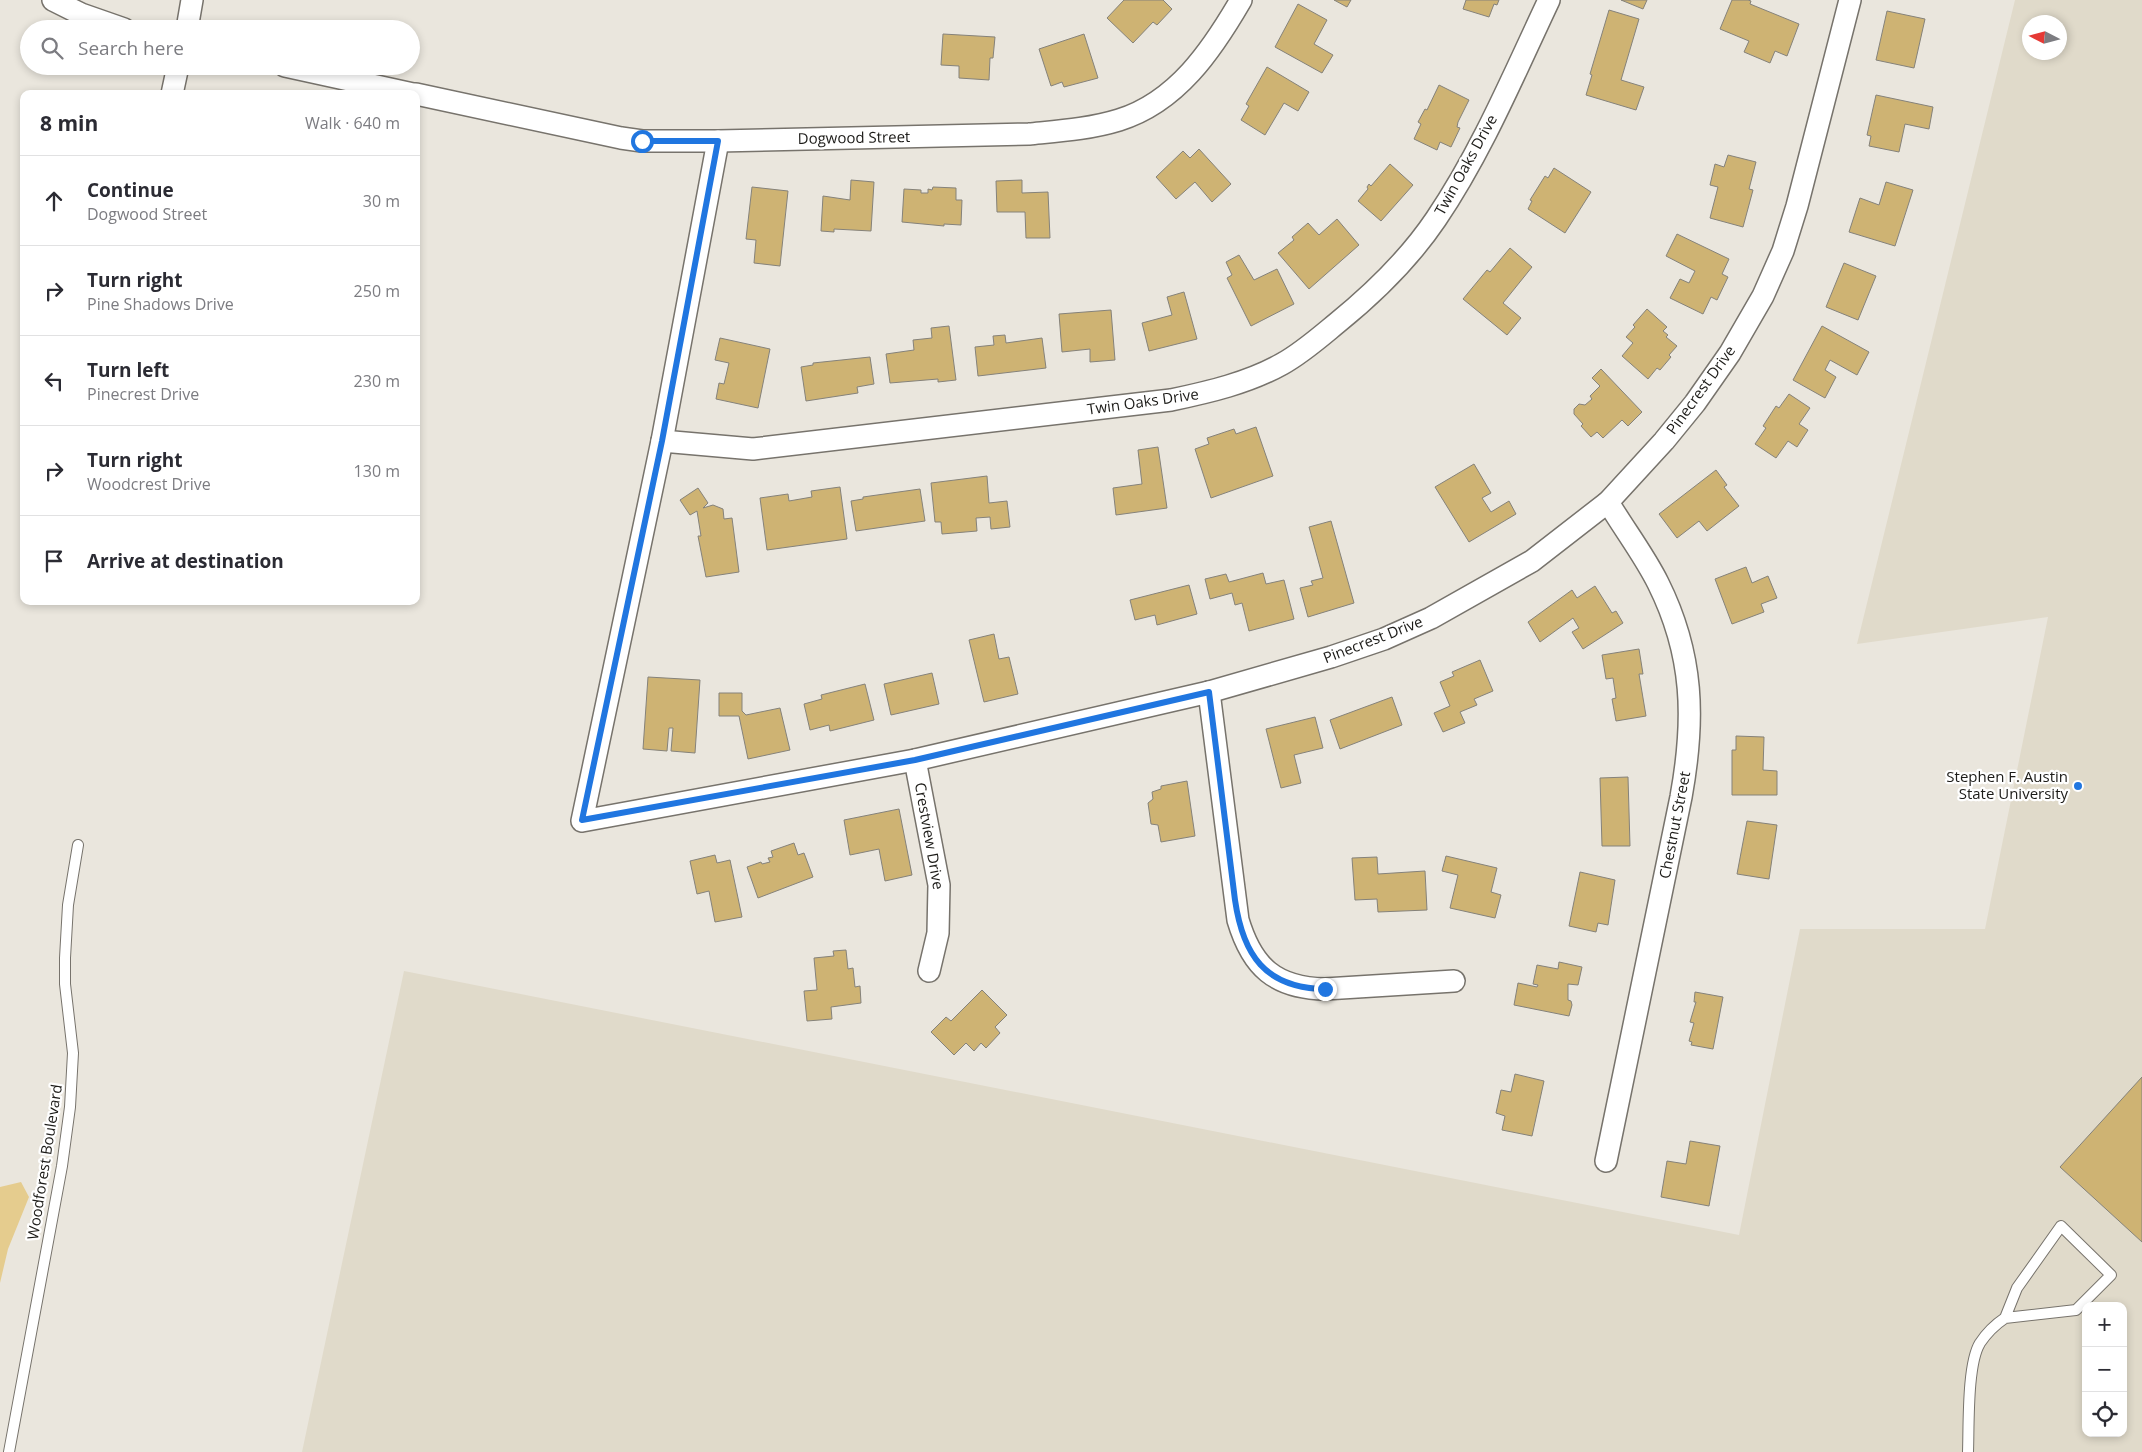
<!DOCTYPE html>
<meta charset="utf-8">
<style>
:root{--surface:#fff;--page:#f2f2f3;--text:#2b2b33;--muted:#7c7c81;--line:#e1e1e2}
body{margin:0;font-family:"Open Sans",sans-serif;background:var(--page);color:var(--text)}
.controls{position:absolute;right:15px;bottom:15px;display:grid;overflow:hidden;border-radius:10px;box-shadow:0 2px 8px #0003}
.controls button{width:45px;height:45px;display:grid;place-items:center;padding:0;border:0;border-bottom:1px solid var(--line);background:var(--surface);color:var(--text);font:25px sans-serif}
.compass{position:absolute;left:2022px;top:15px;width:45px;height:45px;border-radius:50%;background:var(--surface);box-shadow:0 2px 8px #0003;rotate:276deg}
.stop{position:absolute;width:15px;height:15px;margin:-11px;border:4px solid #2076e0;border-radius:50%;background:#fff}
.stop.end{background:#2076e0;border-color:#fff;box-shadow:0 1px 5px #0008}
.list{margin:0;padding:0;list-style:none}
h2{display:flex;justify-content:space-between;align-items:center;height:65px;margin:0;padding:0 20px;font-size:21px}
h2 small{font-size:16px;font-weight:400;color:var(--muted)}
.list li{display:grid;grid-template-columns:32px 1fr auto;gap:15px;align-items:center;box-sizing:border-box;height:90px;padding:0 20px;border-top:1px solid var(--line)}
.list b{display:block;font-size:19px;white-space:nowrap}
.list p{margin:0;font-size:16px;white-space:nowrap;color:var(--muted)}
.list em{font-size:16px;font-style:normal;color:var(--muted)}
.icon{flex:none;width:28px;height:28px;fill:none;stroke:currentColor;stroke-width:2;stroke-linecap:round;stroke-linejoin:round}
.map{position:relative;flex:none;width:2142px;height:1452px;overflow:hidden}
.search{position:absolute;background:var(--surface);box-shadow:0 2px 8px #0003;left:20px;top:20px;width:400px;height:55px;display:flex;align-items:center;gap:12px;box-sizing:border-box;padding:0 18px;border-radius:28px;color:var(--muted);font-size:19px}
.panel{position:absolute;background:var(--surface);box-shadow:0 2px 8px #0003;left:20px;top:90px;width:400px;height:515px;border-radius:10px}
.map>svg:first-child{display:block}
.built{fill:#e0daca;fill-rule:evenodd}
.green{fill:#e5cc8e}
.building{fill:#ceb373;stroke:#85827a}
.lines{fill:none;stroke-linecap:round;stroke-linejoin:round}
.lane-casing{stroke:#77736c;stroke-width:12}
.street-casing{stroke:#77736c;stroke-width:24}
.lane{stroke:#fff;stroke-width:10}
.street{stroke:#fff;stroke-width:21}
.route{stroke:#2076e0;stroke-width:6}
.poi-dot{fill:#2076e0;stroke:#fff;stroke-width:2}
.labels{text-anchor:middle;stroke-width:4.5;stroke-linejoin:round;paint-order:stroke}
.street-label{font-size:15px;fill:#1c1b18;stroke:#fff}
.poi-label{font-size:15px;fill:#1c1b18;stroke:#fff;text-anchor:end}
</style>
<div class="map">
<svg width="2142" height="1452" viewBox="0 0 2142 1452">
<rect width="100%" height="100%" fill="#eae6dd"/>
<path class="built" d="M2015,0h127v1452h-1840l102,-481 1335,264 61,-306h185l63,-312 -191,27zM2030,22h30v30h-30zM2086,1306h37v127h-37z"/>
<path class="green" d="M21,1182l8,15 -21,52 -8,34v-96z"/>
<g class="building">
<path d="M1124,0h39l9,9 -15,16 -4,-3 -20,21 -26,-25z"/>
<path d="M1334,0h17l-4,7z"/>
<path d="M1466,0h33l-2,5 -3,-1 -5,13 -26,-8z"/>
<path d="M1621,0h26l-4,9z"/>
<path d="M1732,0h16l3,1 -1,3 49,20 -12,32 -12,-5 -5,12 -26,-11 5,-11 -29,-12z"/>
<path d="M1298,4l29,16 -13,24 19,11 -11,18 -47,-26z"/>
<path d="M1609,10l30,9 -18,61 23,7 -8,23 -50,-15 6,-20 -2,-1z"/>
<path d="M1887,11l38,8 -11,49 -38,-8z"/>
<path d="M943,34l52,3 -2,21h-3l-1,22 -30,-2v-12l-18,-1z"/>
<path d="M1084,34l14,44 -34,9 -2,-5 -11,4 -12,-37z"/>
<path d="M1267,67l42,25 -11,19 -14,-8 -19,32 -24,-15 8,-14 -3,-2z"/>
<path d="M1439,85l30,15 -11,22 -1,5 3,1 -9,19 -11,-5 -3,8 -23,-11 7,-15 -3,-2 7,-13 2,1z"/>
<path d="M1876,95l57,12 -4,22 -24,-5 -6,28 -30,-6 2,-10 -4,-1z"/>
<path d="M1199,149l32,35 -19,18 -17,-20 -19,17 -20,-22 27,-26 7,7z"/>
<path d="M1728,155l28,7 -7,27 4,1 -10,37 -33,-9 8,-31 -8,-2 5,-21 9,3z"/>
<path d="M1390,164l23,21 -32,36 -23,-20 10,-12 -1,-2 2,-3 2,2z"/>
<path d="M1554,168l37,24 -26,41 -37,-24 4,-8 -2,-1 15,-24 3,2z"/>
<path d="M851,180l23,2 -3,49 -37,-2v3l-13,-1 2,-35 27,4z"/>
<path d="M1022,180v13l26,-1 2,46h-24l-1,-26h-28l-1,-31z"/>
<path d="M1886,182l27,8 -18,56 -46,-14 11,-34 19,7z"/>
<path d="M752,187l36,4 -8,75 -26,-3 2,-23 -10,-1z"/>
<path d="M933,187l23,1v12h6l-1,25 -17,-1v2l-42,-4 2,-33 17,1v3h7v-4l4,1z"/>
<path d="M1337,219l22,26 -50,44 -31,-36 16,-13 -2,-3 16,-14 11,12z"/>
<path d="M1677,234l52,25 -7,15 6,3 -11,23 -6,-3 -8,17 -33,-16 10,-19 9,4 6,-12 -29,-15z"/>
<path d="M1510,248l22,19 -29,36 18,15 -14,17 -44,-36 24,-29 3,2z"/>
<path d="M1239,255l15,25 23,-11 17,35 -43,22 -24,-48 5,-3 -6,-13z"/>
<path d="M1844,263l32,13 -18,44 -32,-13z"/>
<path d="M1184,292l13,47 -48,12 -7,-28 30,-8 -5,-18z"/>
<path d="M1647,309l20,18 -4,4 5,4 -2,2 11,9 -8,9 2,2 -11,13 -3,-2 -9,11 -26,-23 11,-13 -7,-6 9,-10 -2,-2z"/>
<path d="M1111,310l4,50 -25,2v-13l-28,3 -3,-38z"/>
<path d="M949,326l7,54 -18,2v-3l-48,4 -4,-29 28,-4 -1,-10 19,-2 -1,-10z"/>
<path d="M1822,326l47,26 -12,23 -27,-15 -5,10 11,7 -11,21 -32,-18z"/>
<path d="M1005,335l1,8 36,-5 4,30 -68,8 -3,-29 19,-2 -1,-9z"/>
<path d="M720,338l50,11 -12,59 -42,-9 3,-16 5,1 5,-21 -14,-3z"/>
<path d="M870,357l4,27 -17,3 1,6 -52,8 -5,-34 12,-2v-2z"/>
<path d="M1601,369l41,43 -14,14 -6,-6 -19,18 -6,-6 -6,5 -10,-11 2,-2 -9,-10v-5l5,-5 6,1 7,-6 -2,-3 10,-10 -8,-8z"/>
<path d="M1789,394l21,14 -11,16 9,6 -11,17 -9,-6 -12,17 -21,-14 11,-16 -3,-2 13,-20 3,2z"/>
<path d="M1256,427l17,49 -62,22 -16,-49 14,-5 -2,-6 27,-9 2,5z"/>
<path d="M1158,447l9,61 -51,7 -3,-27 29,-4 -4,-34z"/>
<path d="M1474,464l17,29 -9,5 9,14 18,-11 7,13 -47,28 -34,-55z"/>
<path d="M1716,470l11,15 -3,2 15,19 -32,25 -8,-10 -22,17 -18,-24z"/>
<path d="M987,476l2,27 18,-2 3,26 -19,2 -1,-12 -14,1 1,13 -35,3 -1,-12h-6l-4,-39z"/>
<path d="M840,487l7,52 -80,11 -7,-52 28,-4 1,7 23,-4 -1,-6z"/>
<path d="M698,488l10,15 -5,5 10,-3 10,4 1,10 8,-1 7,54 -33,5 -8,-41h3l-4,-25 -7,4 -10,-15z"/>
<path d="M920,489l5,32 -69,10 -5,-30 12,-2v-2z"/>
<path d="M1331,521l23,82 -46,14 -8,-29 13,-3 -2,-4 12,-3 -14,-51z"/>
<path d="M1746,567l6,16 16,-7 9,22 -16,6 3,8 -32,12 -17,-45z"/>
<path d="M1263,573l3,11 18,-4 10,39 -45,12 -7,-28 -7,2 -3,-12 -22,6 -5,-20 21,-5 3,8z"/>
<path d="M1189,585l8,29 -40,11 -2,-10 -20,5 -5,-20z"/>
<path d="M1595,586l17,27 4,-2 7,12 -40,26 -11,-17 7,-4 -6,-10 -33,24 -12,-20 44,-32 5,8z"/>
<path d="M994,634l5,25 10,-2 9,37 -34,8 -15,-62z"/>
<path d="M1639,649l4,25h-4l7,42 -30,5 -4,-22 4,-1 -3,-20 -7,1 -4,-24z"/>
<path d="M1480,660l13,31 -19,8 3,6 -17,7 5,11 -22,9 -9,-19 16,-7 -10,-24 14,-6 -2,-4z"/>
<path d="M932,673l7,31 -48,11 -7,-31z"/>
<path d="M648,677l52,3 -5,73 -24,-2 2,-23h-4l-2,23 -24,-2z"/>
<path d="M865,684l9,36 -44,11 -1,-6 -19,5 -6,-26 18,-5 -1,-4z"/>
<path d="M719,693h23v18l4,4 34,-7 10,42 -42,9 -9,-43h-20z"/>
<path d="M1392,697l10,28 -62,24 -10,-29z"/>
<path d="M1315,717l8,31 -29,7 7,28 -20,5 -15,-59z"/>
<path d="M1736,736l28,1 -1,33 14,1v24h-45v-45h4z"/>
<path d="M1628,777l2,69h-28l-2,-68z"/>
<path d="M1187,781l8,55 -34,6 -3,-17 -7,-1 -3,-21 5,-4 -1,-7 9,-3v-3z"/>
<path d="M899,809l13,66 -27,6 -6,-32 -29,6 -6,-35z"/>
<path d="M1747,821l30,4 -8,54 -32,-5z"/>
<path d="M794,843l4,12 6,-2 9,24 -55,21 -11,-31 14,-5 1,2 8,-2 -2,-4 5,-1 -2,-6z"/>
<path d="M715,855l2,8 13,-3 12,57 -27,5 -6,-31 -12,3 -7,-33z"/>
<path d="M1446,856l51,12 -6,24 10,3 -6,23 -45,-10 8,-33 -16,-4z"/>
<path d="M1377,857l1,17 47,-3 2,39 -49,2 -1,-13 -22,1 -3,-42z"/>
<path d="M1580,872l35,8 -7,45 -10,-2 -2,9 -27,-6z"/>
<path d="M846,950l2,19 5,-1 2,19 5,-1 1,17 -30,4 1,12 -25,2 -3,-30 13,-1 -3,-32 20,-2 -1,-5z"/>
<path d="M1559,962l23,5 -4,18 -10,-1v16l3,1 1,4 -3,11 -55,-11 4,-22 19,4 1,-2 -5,-1 4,-19 21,4z"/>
<path d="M982,990l25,25 -12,12 5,6 -14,15 -5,-5 -7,8 -8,-8 -12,12 -23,-23 15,-15 5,4z"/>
<path d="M1695,992l28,5 -10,52 -22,-4 1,-3 -3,-1 5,-18 -4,-1 6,-20h-2z"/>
<path d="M1515,1074l29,7 -12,55 -30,-6 3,-14 -9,-3 5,-23 10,2z"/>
<path d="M2142,1077v165l-82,-75z"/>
<path d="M1690,1141l30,5 -11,60 -48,-9 6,-36 19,3z"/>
</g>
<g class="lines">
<defs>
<g id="lane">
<path d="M9,1452l53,-286 8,-59 3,-54 -8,-69v-26l3,-53 10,-60"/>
<path d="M1968,1452c1,-26 -1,-88 12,-109 6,-9 16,-19 25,-25l71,-8 35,-35 -50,-49 -44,62 -12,30"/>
</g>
<g id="street">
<path d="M53,0l28,14 43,15"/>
<path d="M187,29l5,-29"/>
<path d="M285,66l128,28"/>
<path d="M172,94l6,-28"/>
<path d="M416,94l205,44 21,3h76l311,-7c30,-3 61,-5 90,-14 58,-18 93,-70 122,-120"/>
<path d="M718,141l-56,300 -80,380 333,-61 294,-68 122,-35 53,-18 47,-21 101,-57 76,-59 56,-61 31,-38 35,-50 33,-57 20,-45 14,-45 53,-206"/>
<path d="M662,441l91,8 418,-49c38,-8 77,-17 111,-36 20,-11 38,-27 55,-41 37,-30 72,-64 99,-104 46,-68 78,-145 113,-219"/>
<path d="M1209,692l29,228c14,47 37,68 87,69l129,-8"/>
<path d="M915,760l24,125 -1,48 -9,38"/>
<path d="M1606,1161l75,-364c14,-77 13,-142 -23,-214 -14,-28 -34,-54 -50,-81"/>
</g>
</defs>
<use href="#lane" class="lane-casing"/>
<use href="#street" class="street-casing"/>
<use href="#lane" class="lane"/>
<use href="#street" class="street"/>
</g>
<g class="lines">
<path class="route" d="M642,141h76l-56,300 -80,379 333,-60 294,-68 26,208c8,55 30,88 90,89"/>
</g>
<circle class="poi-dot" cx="2078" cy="786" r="5"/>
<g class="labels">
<g class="street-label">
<text transform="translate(854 138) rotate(-1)" y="5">Dogwood Street</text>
<text transform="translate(1466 165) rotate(-61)" y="5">Twin Oaks Drive</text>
<text transform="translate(1701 390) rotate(-54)" y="5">Pinecrest Drive</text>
<text transform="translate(1143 402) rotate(-8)" y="5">Twin Oaks Drive</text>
<text transform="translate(1373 640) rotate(-21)" y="5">Pinecrest Drive</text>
<text transform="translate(1675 825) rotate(-79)" y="5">Chestnut Street</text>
<text transform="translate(929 836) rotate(80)" y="5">Crestview Drive</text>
<text transform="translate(45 1162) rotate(-81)" y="5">Woodforest Boulevard</text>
</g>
<g class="poi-label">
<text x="2068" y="782">Stephen F. Austin<tspan x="2068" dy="17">State University</tspan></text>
</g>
</g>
</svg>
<div class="controls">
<button>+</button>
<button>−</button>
<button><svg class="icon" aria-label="locate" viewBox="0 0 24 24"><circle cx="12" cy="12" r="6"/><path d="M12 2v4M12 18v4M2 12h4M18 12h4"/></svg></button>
</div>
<svg class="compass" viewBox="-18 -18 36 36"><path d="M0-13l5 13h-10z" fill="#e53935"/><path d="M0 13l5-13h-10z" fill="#7c7c81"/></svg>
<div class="stop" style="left:642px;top:141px"></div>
<div class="stop end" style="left:1325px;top:989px"></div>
<div class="search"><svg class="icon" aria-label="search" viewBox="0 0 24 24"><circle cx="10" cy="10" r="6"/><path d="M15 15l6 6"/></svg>Search here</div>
<section class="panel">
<h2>8 min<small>Walk · 640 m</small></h2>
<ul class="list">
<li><svg class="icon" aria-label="ahead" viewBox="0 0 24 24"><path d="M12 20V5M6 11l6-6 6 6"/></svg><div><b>Continue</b><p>Dogwood Street</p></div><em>30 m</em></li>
<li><svg class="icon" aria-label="right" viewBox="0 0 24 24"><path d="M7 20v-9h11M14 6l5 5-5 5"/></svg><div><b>Turn right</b><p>Pine Shadows Drive</p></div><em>250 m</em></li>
<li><svg class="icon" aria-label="left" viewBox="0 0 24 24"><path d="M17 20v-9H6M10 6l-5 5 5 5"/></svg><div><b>Turn left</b><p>Pinecrest Drive</p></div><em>230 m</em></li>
<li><svg class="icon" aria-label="right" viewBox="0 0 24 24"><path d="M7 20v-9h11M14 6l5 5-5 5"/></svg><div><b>Turn right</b><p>Woodcrest Drive</p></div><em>130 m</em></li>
<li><svg class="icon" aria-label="arrive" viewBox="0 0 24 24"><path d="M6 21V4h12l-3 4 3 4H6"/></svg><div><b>Arrive at destination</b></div></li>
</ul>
</section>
</div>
